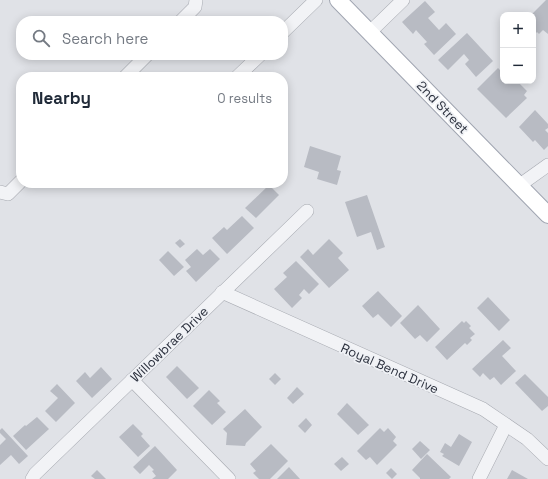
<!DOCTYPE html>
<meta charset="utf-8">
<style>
:root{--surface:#fff;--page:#f6f6f7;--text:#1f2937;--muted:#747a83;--line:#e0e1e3}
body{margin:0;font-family:"Space Grotesk",sans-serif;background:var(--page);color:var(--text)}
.controls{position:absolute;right:12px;top:12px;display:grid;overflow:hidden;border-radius:8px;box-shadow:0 2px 10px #0003}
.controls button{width:36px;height:36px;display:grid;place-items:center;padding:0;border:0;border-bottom:1px solid var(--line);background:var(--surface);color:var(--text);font:20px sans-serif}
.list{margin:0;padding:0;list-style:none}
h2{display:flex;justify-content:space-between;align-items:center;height:52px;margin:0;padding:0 16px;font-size:17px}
h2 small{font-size:13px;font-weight:400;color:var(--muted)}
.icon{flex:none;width:22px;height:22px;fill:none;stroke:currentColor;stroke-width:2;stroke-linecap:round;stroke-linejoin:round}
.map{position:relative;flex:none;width:548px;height:479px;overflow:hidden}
.search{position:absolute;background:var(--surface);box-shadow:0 2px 10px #0003;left:16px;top:16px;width:272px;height:44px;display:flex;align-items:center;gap:10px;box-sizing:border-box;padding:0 14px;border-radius:16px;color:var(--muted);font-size:15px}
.panel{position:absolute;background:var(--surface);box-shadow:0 2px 10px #0003;left:16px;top:72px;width:272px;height:116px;border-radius:16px}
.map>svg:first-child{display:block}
.building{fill:#b8bbc3}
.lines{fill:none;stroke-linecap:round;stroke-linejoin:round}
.minor-casing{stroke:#a6a9b0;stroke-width:14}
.major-casing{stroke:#a0a5b1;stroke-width:18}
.minor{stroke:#f2f3f6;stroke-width:13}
.major{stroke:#fff;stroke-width:16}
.labels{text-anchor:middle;stroke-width:3.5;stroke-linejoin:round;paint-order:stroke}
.street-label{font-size:13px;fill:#2a2f3c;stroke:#eff1f5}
</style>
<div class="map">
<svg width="548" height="479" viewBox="0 0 548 479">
<rect width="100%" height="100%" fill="#e0e2e7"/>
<g class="building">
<path d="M546,0h2v34l-5,-4 -4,4 -2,-2 -2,2 -2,-3v-16h-2z"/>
<path d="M425,1l10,11 -7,6 11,12 7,-7 10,11 -22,21 -10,-11 3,-2 -11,-12 -3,4 -11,-12z"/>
<path d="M467,33l26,28 -17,16 -11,-13 4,-4 -5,-6 -16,16 -10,-10z"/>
<path d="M498,68l3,3 2,-2v12h14l10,10 -3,4 3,3 -21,20 -29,-29z"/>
<path d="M535,110l13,14v4l-3,2 3,3v13l-4,4 -9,-10 -2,2 -14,-15z"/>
<path d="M310,146l31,10 -4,14 4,1 -4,14 -20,-6 2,-7 -15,-5z"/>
<path d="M269,185l10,10 -23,23 -11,-10z"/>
<path d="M367,195l18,52 -8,3 -6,-18 -14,5 -12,-35z"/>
<path d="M242,216l12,12 -27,26 -15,-16 12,-11 3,3z"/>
<path d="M180,239l5,5 -5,4 -5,-5z"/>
<path d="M329,239l14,14 -5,5 11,12 -20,18 -29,-31 8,-8 5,6z"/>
<path d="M197,249l6,6 7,-6 10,10 -24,23 -10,-11 5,-4 -6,-7z"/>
<path d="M168,251l16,16 -10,9 -15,-16z"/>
<path d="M296,261l23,23 -10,10 -5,-5 -5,6 3,3 -10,10 -18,-19 13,-12 -4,-4z"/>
<path d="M378,291l24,25 -11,11 -13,-13 -5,4 -11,-12z"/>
<path d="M488,297l22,23 -11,11 -22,-23z"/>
<path d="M418,305l22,24 -13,13 -7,-7 -5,4 -15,-16z"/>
<path d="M462,321l2,2 2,-2 5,5 -2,2 6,6 -5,4 2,2 -5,5 -2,-2 -18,17 -12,-13z"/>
<path d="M503,340l8,8 -9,8 14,15 -15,14 -7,-8 -4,3 -7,-7 -3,4 -8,-8z"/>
<path d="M177,366l22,22 -12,11 -21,-22z"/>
<path d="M101,367l11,12 -20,19 -16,-17 9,-9 5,6z"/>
<path d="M275,373l6,6 -6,6 -6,-6z"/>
<path d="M525,374l23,23v9l-6,5 -27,-28z"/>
<path d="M57,384l18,19 -19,19 -11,-11 13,-13 -8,-7z"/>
<path d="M297,387l7,7 -11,10 -6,-6z"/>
<path d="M209,390l11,11 -3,2 9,9 -14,13 -19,-19z"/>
<path d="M347,403l22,22 -11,10 -21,-21z"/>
<path d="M245,409l17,18 -16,16 -1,3 -19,-1 1,-12 -4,-4z"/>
<path d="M37,417l12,12 -23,21 -13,-14 12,-11 1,1z"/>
<path d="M306,418l6,7 -7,8 -7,-7z"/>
<path d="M133,424l10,10 -2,2 9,10 -12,11 -19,-20z"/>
<path d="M2,428l26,28 -9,8 -8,-9 -11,10v-20l6,-6 -6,-6v-3z"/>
<path d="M380,428l4,4 4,-4 8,9 -3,4 4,4 -20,20 -7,-8 -4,3 -9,-9z"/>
<path d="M459,434l13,8 -13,24 -17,-10 2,-2 -4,-2 5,-9 6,4z"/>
<path d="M420,441l10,9 -9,9 -9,-10z"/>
<path d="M271,444l17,17 -18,18h-11l-6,-6 3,-2 -6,-7z"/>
<path d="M155,446l22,24 -9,9h-16l4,-3 -4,-5 2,-1 -5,-5 -9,9 -7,-7z"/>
<path d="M427,454l24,23 -2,2h-29v-1l-8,-8z"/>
<path d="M342,457l7,7 -8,7 -7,-7z"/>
<path d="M289,467l11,12h-23z"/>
<path d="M391,468l6,6 -5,5 -6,-6z"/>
<path d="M97,470l9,9h-11l-4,-3z"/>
<path d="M512,470l16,9h-21z"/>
</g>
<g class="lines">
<defs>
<g id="minor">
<path d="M181,21l14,-14 1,-7"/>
<path d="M283,32l33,-32"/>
<path d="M370,32l33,-32"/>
<path d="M125,77l22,-22"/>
<path d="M237,77l23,-22"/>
<path d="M520,185l28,-20"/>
<path d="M0,192l8,2 13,-13"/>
<path d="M222,292l261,117 44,30 21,20"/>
<path d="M132,380l97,99"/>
<path d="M32,479l3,-5 272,-263"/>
<path d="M479,479l27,-54"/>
</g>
<path id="major" d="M338,0l210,215"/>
</defs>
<use href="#minor" class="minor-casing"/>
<use href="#major" class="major-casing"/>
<use href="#minor" class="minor"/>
<use href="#major" class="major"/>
</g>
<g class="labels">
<g class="street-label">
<text transform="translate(443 107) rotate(46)" y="5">2nd Street</text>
<text transform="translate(169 344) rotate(-44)" y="5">Willowbrae Drive</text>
<text transform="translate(390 368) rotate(24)" y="5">Royal Bend Drive</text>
</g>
</g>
</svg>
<div class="controls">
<button>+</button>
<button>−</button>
</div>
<div class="search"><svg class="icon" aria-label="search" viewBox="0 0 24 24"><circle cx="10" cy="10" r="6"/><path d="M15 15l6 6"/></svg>Search here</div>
<section class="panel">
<h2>Nearby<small>0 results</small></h2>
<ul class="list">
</ul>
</section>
</div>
